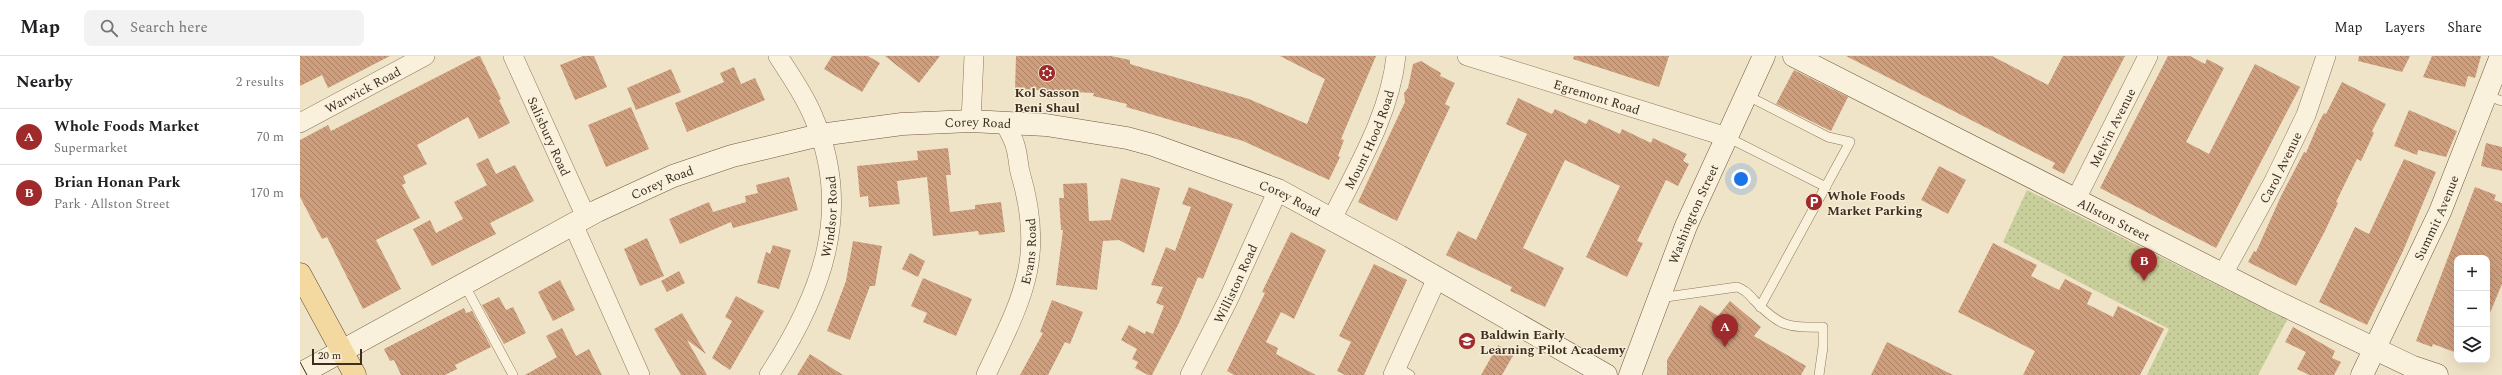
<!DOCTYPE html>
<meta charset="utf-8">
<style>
:root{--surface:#fff;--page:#f2f2f2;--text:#202124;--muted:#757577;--line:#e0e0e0;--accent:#9e2a2b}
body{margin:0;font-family:Spectral,serif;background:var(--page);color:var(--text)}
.controls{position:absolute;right:12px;bottom:12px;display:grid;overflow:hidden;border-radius:8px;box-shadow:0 4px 16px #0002}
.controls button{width:36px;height:36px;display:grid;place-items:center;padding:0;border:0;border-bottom:1px solid var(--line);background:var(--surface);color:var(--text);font:20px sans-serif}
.scale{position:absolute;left:12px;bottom:10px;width:50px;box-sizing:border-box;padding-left:4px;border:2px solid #3d2e20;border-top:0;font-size:11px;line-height:14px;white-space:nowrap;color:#3d2e20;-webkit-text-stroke:3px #f7eed8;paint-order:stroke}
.you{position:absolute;left:1441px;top:123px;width:14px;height:14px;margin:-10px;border:3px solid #fff;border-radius:50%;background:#1a73e8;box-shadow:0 0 0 6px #1a73e833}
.badge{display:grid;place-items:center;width:26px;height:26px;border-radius:50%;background:var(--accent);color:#fff;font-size:13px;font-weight:700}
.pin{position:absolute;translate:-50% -33px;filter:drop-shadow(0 1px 2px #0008)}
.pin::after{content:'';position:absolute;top:21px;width:14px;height:12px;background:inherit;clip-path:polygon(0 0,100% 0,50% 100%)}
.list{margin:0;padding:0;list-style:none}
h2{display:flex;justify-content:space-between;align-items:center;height:52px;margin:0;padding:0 16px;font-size:17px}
h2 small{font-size:13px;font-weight:400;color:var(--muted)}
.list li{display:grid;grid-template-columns:26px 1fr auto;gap:12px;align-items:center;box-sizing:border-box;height:56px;padding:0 16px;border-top:1px solid var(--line)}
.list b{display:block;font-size:15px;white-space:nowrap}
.list p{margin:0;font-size:13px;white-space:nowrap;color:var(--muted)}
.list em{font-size:13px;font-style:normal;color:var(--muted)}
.icon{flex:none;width:22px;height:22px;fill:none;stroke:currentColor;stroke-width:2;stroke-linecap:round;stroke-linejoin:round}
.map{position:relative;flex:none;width:2202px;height:319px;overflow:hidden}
header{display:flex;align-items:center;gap:24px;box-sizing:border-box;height:56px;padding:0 20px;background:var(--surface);border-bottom:1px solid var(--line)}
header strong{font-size:19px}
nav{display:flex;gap:22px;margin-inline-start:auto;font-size:14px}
.search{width:280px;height:36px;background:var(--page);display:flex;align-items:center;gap:10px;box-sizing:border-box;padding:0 14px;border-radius:8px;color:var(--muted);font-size:15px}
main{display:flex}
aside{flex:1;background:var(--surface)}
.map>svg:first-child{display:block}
.park{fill:url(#park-dots)}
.building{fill:url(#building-back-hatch)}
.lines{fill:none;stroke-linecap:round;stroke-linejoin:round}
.lane-casing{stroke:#8d765c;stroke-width:10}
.street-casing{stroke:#8d765c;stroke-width:20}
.secondary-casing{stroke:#6f573f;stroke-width:23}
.primary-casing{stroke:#5b4430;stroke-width:23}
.lane{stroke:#faf1dc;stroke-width:9}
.street{stroke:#faf1dc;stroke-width:19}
.secondary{stroke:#faf1dc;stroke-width:22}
.primary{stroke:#f3d9a0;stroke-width:22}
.tram{stroke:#3d2e20;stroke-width:1}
.labels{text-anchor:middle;stroke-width:3;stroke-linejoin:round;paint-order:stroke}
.street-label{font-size:13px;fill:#3d2e20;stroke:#f7eed8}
.poi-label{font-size:13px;font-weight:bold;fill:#3d2e20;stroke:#f7eed8;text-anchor:start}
</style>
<header>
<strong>Map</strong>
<div class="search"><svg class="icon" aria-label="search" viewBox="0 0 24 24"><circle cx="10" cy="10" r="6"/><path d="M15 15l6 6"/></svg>Search here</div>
<nav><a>Map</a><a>Layers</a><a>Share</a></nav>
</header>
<main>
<aside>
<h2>Nearby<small>2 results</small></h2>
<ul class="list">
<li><span class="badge">A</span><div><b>Whole Foods Market</b><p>Supermarket</p></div><em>70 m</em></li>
<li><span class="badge">B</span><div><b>Brian Honan Park</b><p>Park · Allston Street</p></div><em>170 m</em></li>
</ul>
</aside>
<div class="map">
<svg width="2202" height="319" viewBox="0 0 2202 319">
<defs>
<pattern id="park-dots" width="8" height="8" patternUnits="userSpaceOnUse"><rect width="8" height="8" fill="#c9cf9b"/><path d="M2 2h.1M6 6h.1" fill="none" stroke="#aeb285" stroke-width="1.8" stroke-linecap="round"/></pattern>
<pattern id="building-back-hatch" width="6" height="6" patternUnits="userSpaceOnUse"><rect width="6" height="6" fill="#cf9f7d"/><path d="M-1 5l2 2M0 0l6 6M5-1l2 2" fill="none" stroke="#a98266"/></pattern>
</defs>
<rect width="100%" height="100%" fill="#f0e4c8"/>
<path class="park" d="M1727,134l260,130 -29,55h-111l22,-46 -166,-87z"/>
<g class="building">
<path d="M0,0h90l-62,32 -6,-13 -22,11z"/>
<path d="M178,0h2l21,43 -2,1 11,23 -31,16 -11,-22 -51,28 10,19 -24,12 3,7 -4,2 18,33 -44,22 25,49 -38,20 -36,-72 -5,2 -22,-42v-57l28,-15 3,6z"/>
<path d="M283,0h11l13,31 -32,13 -15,-35z"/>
<path d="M532,0h36l12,7 -18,29 -38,-23z"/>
<path d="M585,0h55l-21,27z"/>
<path d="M716,0h95l19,4v4l119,35 58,25 18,-45 -45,-23h96l-35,83 3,1 -6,16 2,1 -11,23 -86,-39 -117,-34 1,-3 -34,-8 1,-3 -79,-4z"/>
<path d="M1274,0h95l-10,31 -86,-28z"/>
<path d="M1546,0h146l56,29 15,-29h62l-61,118 -12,-6 3,-5z"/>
<path d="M1868,0h22l15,8 2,-5 17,9 -38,74 23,12 46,-90 45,23 -84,161 -116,-60z"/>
<path d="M2059,0h51l-8,16 -44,-11z"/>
<path d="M2132,0h49l-6,22 -7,-2 -3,11 -42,-10z"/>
<path d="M1121,5l20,12 -1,3 15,7 -10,21 5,3 -53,114 -39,-19 47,-100 -1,-9 4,-5 5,-24z"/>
<path d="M434,11l7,17 14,-6 10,22 -78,32 -12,-29 49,-21 -4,-9z"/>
<path d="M371,13l10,23 -45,18 -9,-22z"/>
<path d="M1494,14l54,27 -17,34 -55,-27z"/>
<path d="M2042,26l44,22 -14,27 2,2 -13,28 -4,-2 -21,43 2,1 -13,28 -29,55 -48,-24 6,-11 2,1 25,-56 23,-44 2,1 13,-31 5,-9 2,1z"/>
<path d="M1218,42l34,16 3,-5 31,15 3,-5 31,15 2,-5 29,14 2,-5 34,16 -4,7 6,3 -11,22 -12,-6 -29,61 6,2 -16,34 -41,-20 34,-71 -55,-26 -42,88 41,20 -19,39 -35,-16 2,-4 -66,-32 12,-24 18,9 51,-106 -21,-10z"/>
<path d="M331,51l18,42 -43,18 -18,-42z"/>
<path d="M2109,54l48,21 -11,26 -28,-7 -1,5 -23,-9z"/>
<path d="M2186,87l16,4v24l-21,-5z"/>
<path d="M648,92l3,27h-5l4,37 25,-3v-4l26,-3 4,30 -26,3 -1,-4 -45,5 -6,-59 -30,4 3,23 -31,3 -1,-11 -8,1 -3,-31 61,-6 -1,-9z"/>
<path d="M188,102l8,16 19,-9 19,36 -44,22 6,11 -64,32 -19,-37 17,-9 6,13 27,-14 -9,-17 33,-17 -11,-21z"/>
<path d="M2104,103l32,13 -33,79 -36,74 -48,-23 36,-75 14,7z"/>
<path d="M1639,110l27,14 -18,34 -27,-14z"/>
<path d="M489,121l9,33 -65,18 -2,-6 -51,22 -11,-25 40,-17 4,10 33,-10 -1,-6 13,-3 -2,-8z"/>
<path d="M821,122l39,10 -16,65 -25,-13 -16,1 -6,49 -41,-5 7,-55h-2l-2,-32h5l-1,-14 24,-1 2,38 22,-1z"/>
<path d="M889,131l44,17 -30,75 -5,-2 -19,46 -27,52h-4l-13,-7 3,-6 -6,-3 5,-10 -16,-9 8,-15 16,9 1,-3 7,3 11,-28 -8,-3 7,-16 -12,-2 15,-38 9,4 16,-44 -9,-3z"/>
<path d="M2175,131l21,8 -2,5 8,3v81l-15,36v-62h-30v95l-24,-9 -1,3 -16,-6z"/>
<path d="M991,176l35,18 -32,69 -13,-7 -15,30 12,6 -2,6 40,21h-82l-7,-4 38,-78 -3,-1z"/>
<path d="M347,182l17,38 -24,10 -16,-37z"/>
<path d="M553,185l29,5 -7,40h-5l-20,54 -23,-9 19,-50z"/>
<path d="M1693,187l44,22 -6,11 28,14 6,-11 27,14 -5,11 26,13 5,-11 46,23 -24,46h-117l12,-24 -77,-39z"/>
<path d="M473,189l18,5 -12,39 -22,-6 9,-31 4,2z"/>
<path d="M610,197l15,8 -7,16 -16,-8z"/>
<path d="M1074,208l33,16 -43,95h-19l-8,-4 14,-29 -12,-6z"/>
<path d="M379,215l6,12 -18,9 -6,-11z"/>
<path d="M623,222l49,21 -16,37 -33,-14 4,-9 -16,-7z"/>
<path d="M260,224l15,30 -22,11 -15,-29z"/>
<path d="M436,240l28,15 -34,59 -18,-12 20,-37 -7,-4z"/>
<path d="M199,241l7,13 7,-3 13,26 -22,11 -22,-39z"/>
<path d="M752,244l31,12 -13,32 -5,-2 -17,33h-28l23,-42 -3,-1z"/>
<path d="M1430,245l31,26 -7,9 52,30 -5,9h-134v-15l33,-55 18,11z"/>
<path d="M164,252l2,5 6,-2 19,36 -36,18 2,4 -12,6h-44l-7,-15 -4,1 -6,-12z"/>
<path d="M382,257l24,41 -19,-14 20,35h-26l-27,-46z"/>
<path d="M1993,271l42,24 -3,7 9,4 -7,13h-25l-12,-6 9,-17 -21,-10z"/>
<path d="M262,272l14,28 13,-7 13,26h-77l32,-18 -11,-21z"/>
<path d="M1587,286l66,33h-82z"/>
<path d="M1198,289l16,9 -12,21h-21z"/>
<path d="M510,298l33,21h-46z"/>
</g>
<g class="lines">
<defs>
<g id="lane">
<path d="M1446,39l82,42 22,5 -90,165"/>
<path d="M2187,40l15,5"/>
<path d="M1427,81l99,50"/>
<path d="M164,228l49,91"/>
<path d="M1359,242l78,-11c7,2 12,7 17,13 25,26 33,28 69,27v20l-4,28"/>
<path d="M1097,311l13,8"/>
</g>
<g id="street">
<path id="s1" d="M213,0l73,161"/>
<path id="s2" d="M1167,0l260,81"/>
<path d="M671,65l3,-65"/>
<path id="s3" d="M0,67l125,-67"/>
<path id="s4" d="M1776,143l72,-143"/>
<path id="s5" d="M1032,163c25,-51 58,-105 64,-163"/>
<path d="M273,168l67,151"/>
<path id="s6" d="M1923,218l51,-93 32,-66 20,-59"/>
<path id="s7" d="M469,319c53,-81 85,-165 44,-259 -9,-22 -23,-41 -35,-60"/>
<path id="s8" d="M686,319c36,-77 60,-116 34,-203 -2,-9 -2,-18 -5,-27 -2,-7 -7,-15 -10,-22"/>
<path id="s9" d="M890,319l38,-75 50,-110"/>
<path d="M1093,319l44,-97"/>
</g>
<g id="secondary">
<path id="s10" d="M1494,0l477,243 142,68 24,8"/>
<path id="s11" d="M0,318l297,-163 76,-35 59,-20 88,-21 82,-11 69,-3 75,4 81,13 26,7 125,45 121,66 207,119"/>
<path id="s12" d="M1330,319l56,-149 78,-170"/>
<path id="s13" d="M2062,319l78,-163 61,-156"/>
</g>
<path id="primary" d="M0,218l55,101"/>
</defs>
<use href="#lane" class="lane-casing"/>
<use href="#street" class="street-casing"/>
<use href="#secondary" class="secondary-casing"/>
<use href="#primary" class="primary-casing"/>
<use href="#lane" class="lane"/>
<use href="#street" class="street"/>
<use href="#secondary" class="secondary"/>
<use href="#primary" class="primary"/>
<path class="tram" d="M0,306l7,13"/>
</g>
<defs>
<symbol id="synagogue-disc" viewBox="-11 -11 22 22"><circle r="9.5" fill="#9e2a2b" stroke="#f7eed8"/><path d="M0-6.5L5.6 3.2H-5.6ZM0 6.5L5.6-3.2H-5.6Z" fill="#fff"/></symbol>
<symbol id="parking-disc" viewBox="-11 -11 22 22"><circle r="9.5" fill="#9e2a2b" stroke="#f7eed8"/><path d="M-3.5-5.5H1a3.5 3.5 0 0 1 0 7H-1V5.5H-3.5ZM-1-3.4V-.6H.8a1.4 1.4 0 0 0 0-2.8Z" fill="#fff"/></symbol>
<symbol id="school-disc" viewBox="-11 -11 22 22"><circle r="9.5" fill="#9e2a2b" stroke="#f7eed8"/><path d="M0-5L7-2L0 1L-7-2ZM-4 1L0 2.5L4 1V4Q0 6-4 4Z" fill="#fff"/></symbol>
</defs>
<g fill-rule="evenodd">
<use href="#synagogue-disc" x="737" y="7" width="20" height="20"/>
<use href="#parking-disc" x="1504" y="136" width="20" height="20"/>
<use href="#school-disc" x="1157" y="275" width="20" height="20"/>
</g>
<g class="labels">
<g class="street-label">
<text dy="5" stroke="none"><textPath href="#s3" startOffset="71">Warwick Road</textPath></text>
<text dy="5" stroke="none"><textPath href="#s2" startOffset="136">Egremont Road</textPath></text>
<text dy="5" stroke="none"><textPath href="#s11" startOffset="734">Corey Road</textPath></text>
<text dy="5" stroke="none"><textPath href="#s4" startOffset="80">Melvin Avenue</textPath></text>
<text dy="5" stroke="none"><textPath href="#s1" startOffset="88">Salisbury Road</textPath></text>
<text dy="5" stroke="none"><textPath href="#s5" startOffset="88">Mount Hood Road</textPath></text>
<text dy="5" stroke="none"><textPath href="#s6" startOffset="121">Carol Avenue</textPath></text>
<text dy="5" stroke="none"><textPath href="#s11" startOffset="410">Corey Road</textPath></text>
<text dy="5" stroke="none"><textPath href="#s11" startOffset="1058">Corey Road</textPath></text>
<text dy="5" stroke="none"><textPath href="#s12" startOffset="173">Washington Street</textPath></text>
<text dy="5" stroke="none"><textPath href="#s7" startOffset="172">Windsor Road</textPath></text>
<text dy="5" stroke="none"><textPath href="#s10" startOffset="359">Allston Street</textPath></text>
<text dy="5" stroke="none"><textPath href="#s13" startOffset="174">Summit Avenue</textPath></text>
<text dy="5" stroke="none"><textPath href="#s8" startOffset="132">Evans Road</textPath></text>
<text dy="5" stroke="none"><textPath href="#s9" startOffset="102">Williston Road</textPath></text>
</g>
<g class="poi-label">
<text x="747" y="41" text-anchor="middle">Kol Sasson<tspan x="747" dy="15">Beni Shaul</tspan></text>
<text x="1527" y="144">Whole Foods<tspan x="1527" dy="15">Market Parking</tspan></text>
<text x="1180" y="283">Baldwin Early<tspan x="1180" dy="15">Learning Pilot Academy</tspan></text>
</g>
</g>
</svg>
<div class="controls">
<button>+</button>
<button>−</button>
<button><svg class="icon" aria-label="layers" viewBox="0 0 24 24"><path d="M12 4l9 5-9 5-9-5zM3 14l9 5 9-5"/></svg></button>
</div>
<div class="scale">20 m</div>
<div class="you"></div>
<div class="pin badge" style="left:1425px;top:291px">A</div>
<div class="pin badge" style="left:1844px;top:225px">B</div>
</div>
</main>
